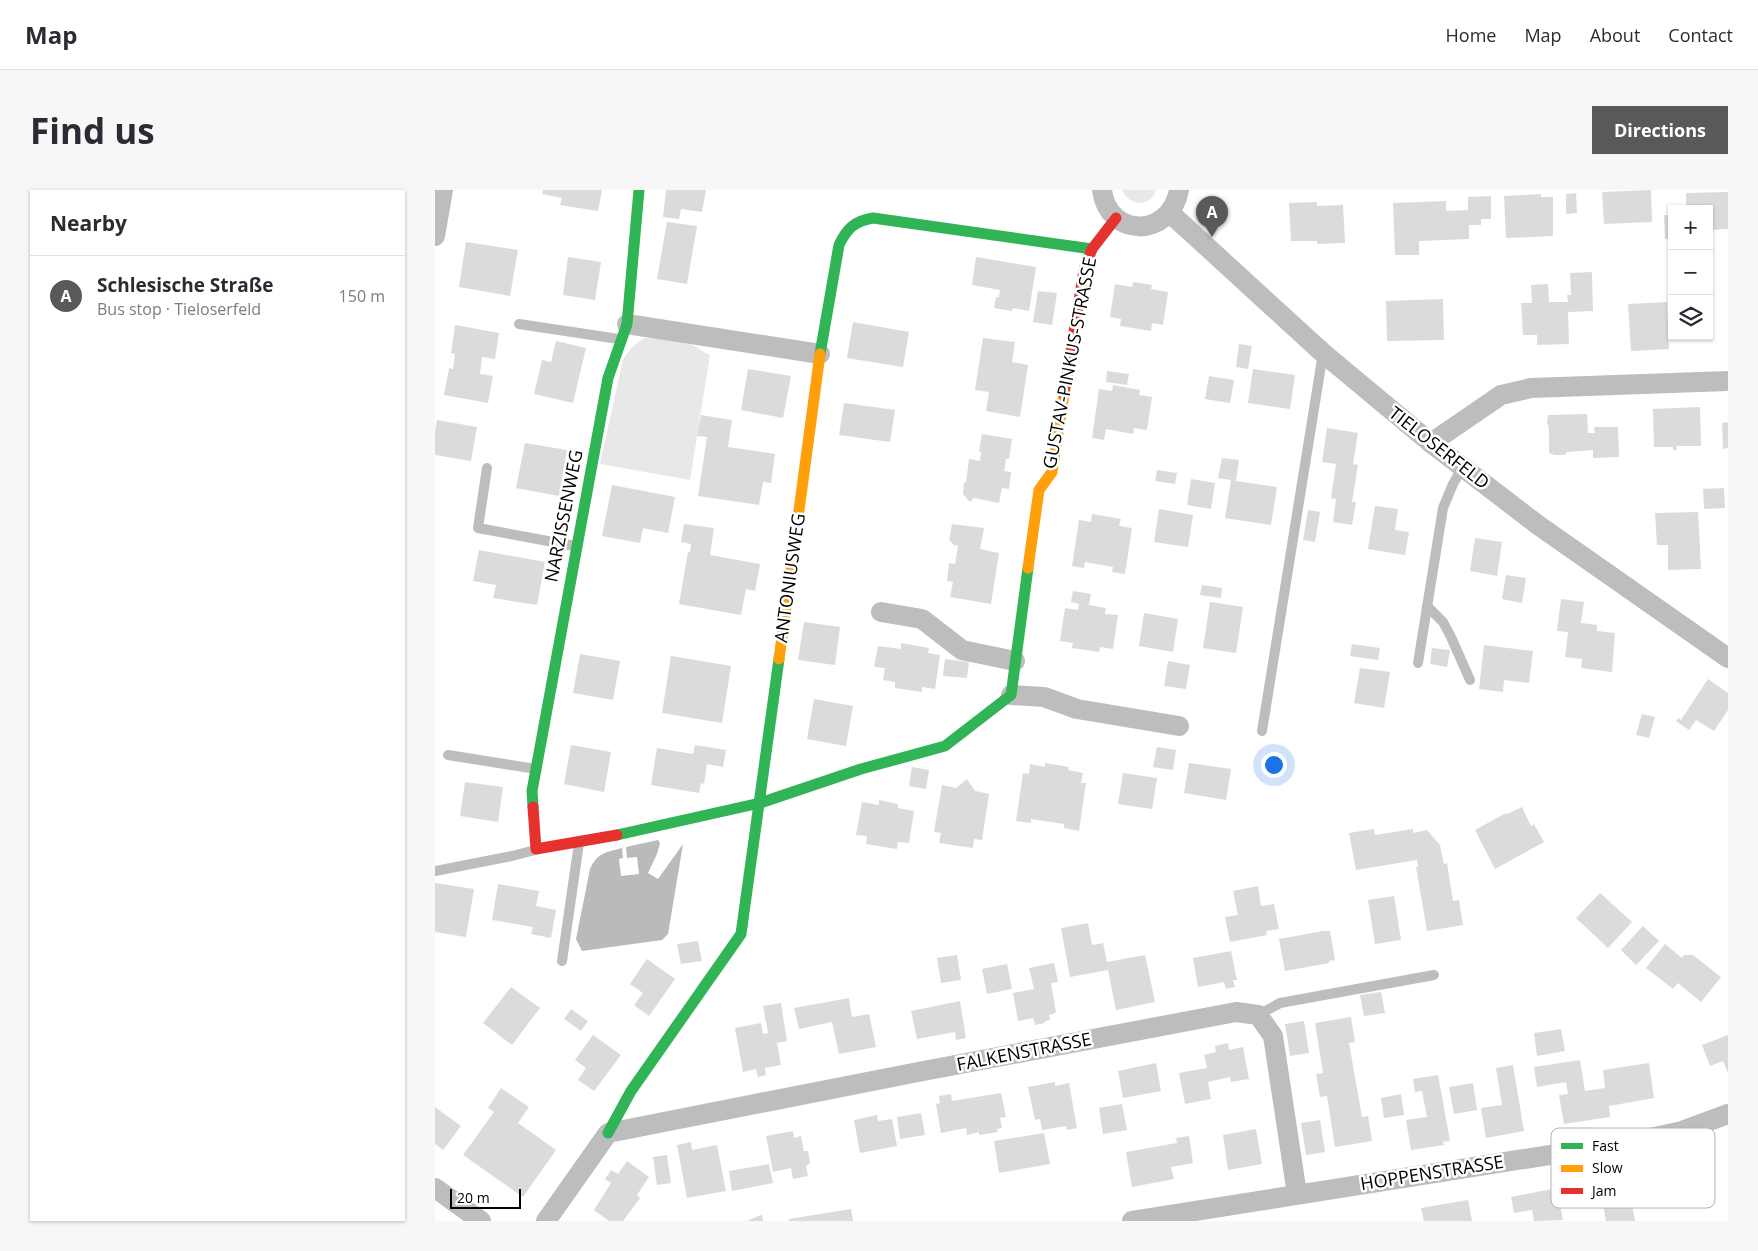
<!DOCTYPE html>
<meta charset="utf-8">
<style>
:root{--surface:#fff;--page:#f7f7f7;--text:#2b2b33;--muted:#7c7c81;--line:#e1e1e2;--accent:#595959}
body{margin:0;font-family:"Open Sans",sans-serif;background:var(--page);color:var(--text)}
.controls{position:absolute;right:15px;top:15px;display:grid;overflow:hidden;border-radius:0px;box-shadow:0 1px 4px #0004}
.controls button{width:45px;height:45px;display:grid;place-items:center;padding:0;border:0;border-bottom:1px solid var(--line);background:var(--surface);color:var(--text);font:25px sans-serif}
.scale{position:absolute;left:15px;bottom:12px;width:71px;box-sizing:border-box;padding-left:5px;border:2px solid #000;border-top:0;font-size:14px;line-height:18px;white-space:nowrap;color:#000;-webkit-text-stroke:4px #fff;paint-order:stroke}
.you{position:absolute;left:838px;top:574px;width:18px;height:18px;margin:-12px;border:4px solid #fff;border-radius:50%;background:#1a73e8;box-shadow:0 0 0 8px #1a73e833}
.badge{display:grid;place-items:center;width:32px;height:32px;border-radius:50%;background:var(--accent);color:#fff;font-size:16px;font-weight:700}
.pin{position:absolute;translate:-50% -41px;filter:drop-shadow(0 1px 2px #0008)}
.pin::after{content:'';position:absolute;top:26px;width:18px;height:15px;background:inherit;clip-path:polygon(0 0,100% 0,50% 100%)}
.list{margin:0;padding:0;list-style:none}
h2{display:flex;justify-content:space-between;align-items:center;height:65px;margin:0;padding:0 20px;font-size:21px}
h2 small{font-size:16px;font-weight:400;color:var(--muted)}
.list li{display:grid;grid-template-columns:32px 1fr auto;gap:15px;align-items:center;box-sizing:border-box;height:80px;padding:0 20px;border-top:1px solid var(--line)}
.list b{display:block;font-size:19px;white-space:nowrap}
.list p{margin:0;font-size:16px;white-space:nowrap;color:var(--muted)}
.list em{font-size:16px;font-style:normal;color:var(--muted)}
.icon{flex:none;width:28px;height:28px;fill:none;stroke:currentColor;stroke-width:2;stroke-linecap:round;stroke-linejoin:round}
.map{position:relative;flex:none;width:1293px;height:1031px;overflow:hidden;border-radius:0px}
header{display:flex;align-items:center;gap:30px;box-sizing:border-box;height:70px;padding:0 25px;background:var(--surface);border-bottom:1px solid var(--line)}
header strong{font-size:24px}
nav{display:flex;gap:28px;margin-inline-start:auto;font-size:18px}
.intro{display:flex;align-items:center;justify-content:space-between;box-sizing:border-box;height:120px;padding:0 30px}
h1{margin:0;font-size:35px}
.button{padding:12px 22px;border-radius:0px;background:var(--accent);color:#fff;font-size:18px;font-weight:700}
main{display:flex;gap:30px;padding:0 30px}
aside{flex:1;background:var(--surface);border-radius:0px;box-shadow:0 1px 4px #0004}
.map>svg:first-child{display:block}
.green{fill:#e8e8e8}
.water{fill:#bababa}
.building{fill:#dbdbdb}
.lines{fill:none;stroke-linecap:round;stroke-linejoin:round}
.lane{stroke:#bdbdbd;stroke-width:10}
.street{stroke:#bdbdbd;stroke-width:20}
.fast{stroke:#30b455;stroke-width:11}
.slow{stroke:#ff9f0a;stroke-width:11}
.jam{stroke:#e5322d;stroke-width:11}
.labels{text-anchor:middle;stroke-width:5;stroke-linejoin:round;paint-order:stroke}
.street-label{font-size:18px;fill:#000;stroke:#fff}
.key{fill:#fff;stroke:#b2b2b2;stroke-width:1}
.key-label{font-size:14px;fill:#000}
</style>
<header>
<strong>Map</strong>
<nav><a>Home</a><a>Map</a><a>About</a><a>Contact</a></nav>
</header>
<div class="intro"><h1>Find us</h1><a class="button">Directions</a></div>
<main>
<aside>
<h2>Nearby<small></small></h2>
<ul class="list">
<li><span class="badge">A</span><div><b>Schlesische Straße</b><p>Bus stop · Tieloserfeld</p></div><em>150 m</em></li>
</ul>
</aside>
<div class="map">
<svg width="1293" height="1031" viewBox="0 0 1293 1031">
<rect width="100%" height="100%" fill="#fff"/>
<g class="green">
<path d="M687,0h34c-6,18 -27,16 -34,0z"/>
<path d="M209,148c16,0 34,3 48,7 6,2 10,7 18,10l-20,125 -90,-16 23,-105 9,-12z"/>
</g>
<path class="water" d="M223,650l2,3 -3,11 -9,19 10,6 25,-35 -15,90 -6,6 -80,11 -6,-12 14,-70c8,-17 15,-16 32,-21l1,10 -4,1 2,17 18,-2 -2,-17 -10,1 -1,-11z"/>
<g class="building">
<path d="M108,0h59l-4,21 -38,-6 2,-7 -20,-4z"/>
<path d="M231,0h40l-4,22 -21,-3 -2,10 -16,-2z"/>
<path d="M1216,0l1,32 -48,2 -2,-32z"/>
<path d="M1293,2v37l-19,1v-21h-23v-16z"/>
<path d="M1141,3l1,20 -11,1v-20z"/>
<path d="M1106,4v3h12v39l-47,2 -2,-42z"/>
<path d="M1056,6v23h-10v6h-12v14l-50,2v14h-24l-2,-52 53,-2v10l22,-1v-13z"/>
<path d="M882,12v4l26,-1 2,38 -28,1v-3h-26l-2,-38z"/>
<path d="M1229,25h8v24h-7z"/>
<path d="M232,32l30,4 -10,58 -30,-5z"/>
<path d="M31,52l52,8 -8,46 -51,-9z"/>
<path d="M133,67l33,5 -6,38 -32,-5z"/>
<path d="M541,67l60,10 -7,44 -16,-3 -1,3 -18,-3 2,-11h3l1,-7 -28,-5z"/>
<path d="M1157,82l1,39 -25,1 1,32 -32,1v-10h-14l-2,-32h11l-1,-18 17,-1 1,18h19l-1,-7h4l-1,-22z"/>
<path d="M698,92l19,3 -1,4 17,3 -5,33 -11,-2 -1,8 -31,-5 1,-7 -11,-2 5,-33 17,3z"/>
<path d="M603,101l19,2 -5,32 -19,-3z"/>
<path d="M1008,109l1,41 -57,1 -1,-40z"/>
<path d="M1232,112l2,47 -38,2 -3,-47z"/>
<path d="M418,132l56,10 -6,35 -56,-9z"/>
<path d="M20,135l44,8 -4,26 -13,-2 -1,9 -1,8 13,2 -5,27 -44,-8 5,-27 4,1 1,-8 1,-7 -4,-1z"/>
<path d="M548,148l32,4 -3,20 16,3 -8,52 -34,-6 3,-19 -14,-2z"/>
<path d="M121,151l30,7 -13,55 -39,-9 8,-34 9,2z"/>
<path d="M804,154l13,2 -4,23 -12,-2z"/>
<path d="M313,179l43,7 -8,42 -42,-8z"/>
<path d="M818,179l42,6 -5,34 -42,-6z"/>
<path d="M672,181l22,3 -2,11 -21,-3z"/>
<path d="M774,186l25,4 -4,23 -25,-4z"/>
<path d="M678,195l27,5 -1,5 13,2 -5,33 -13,-2 -1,6 -27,-5 -2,11 -12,-2 7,-49 13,2z"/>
<path d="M409,213l51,7 -5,32 -51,-7z"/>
<path d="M1265,217l1,39h-25l1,4h-4v-3h-19l-1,-38z"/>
<path d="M1152,224l1,19h7l-1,-6h24l1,30 -26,1v-8l-26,2 -2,3h-10l-6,-2v-24l-2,-7 1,-7z"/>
<path d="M266,225l31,5 -4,27 47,7 -4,29 -8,-1 -4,23 -61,-9 9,-59 -10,-1z"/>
<path d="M2,230l40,7 -6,34 -36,-6v-23z"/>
<path d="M1293,232v26l-5,1 -1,-26z"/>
<path d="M892,238l31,5 -5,31 5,1 -6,37h4l-4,23 -19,-3 3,-23 -5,-1 5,-34 -14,-2z"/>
<path d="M547,244l30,5 -3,20h-3l-2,12 7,1 -2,17 -7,-1 -3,15 -25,-5 -4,4 -7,-8 1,-12 2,1 3,-24 11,2 1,-9 -2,-1z"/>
<path d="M90,253l42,7 -8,46 -43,-8z"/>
<path d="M787,268l17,2 -3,21 41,6 -6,38 -46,-7 6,-38 -13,-2z"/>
<path d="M722,280l20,3 -2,11 -20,-3z"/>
<path d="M756,289l24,4 -4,26 -24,-4z"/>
<path d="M177,295l63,12 -7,36 -25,-5 -3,15 -38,-7z"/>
<path d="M1289,298l1,20 -21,1 -1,-20z"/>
<path d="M940,316l23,3 -3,21 14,2 -4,23 -37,-6z"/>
<path d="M724,319l34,6 -5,32 -34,-5z"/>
<path d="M873,320l12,2 -5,30 -12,-2z"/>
<path d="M1263,322l3,57 -33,1v-25h-11l-2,-32z"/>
<path d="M657,324l29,5 -2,7 13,2 -7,46 -13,-2 1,-5 -28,-5 -1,6 -12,-2 7,-46 12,2z"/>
<path d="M249,334l30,4 -4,27 50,9 -5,27 -9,-2 -5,26 -62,-11 9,-52h2l1,-8 -10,-2z"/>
<path d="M517,334l32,4 -4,21 19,4 -8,51 -41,-7 3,-15 -6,-1 2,-18 6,1 3,-18 -4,-1 -5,-5z"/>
<path d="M1040,348l27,4 -5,34 -27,-5z"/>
<path d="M44,360l66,12 -8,43 -44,-7 3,-13 -23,-4z"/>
<path d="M1071,385l20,3 -4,25 -20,-4z"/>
<path d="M767,395l20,3 -1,10 -21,-3z"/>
<path d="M638,401l18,3 -2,11 17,3 -1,6 13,1 -5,34 -13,-2 -1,5 -13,-2 -14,-2 1,-5 -13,-2 5,-33 13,2 1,-6 -8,-2z"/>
<path d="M1126,409l23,3 -3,21 16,2v6l18,2 -3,39 -31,-4 1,-9 -17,-2 3,-25 -11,-1z"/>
<path d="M775,412l33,5 -7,46 -33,-5z"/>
<path d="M709,423l34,6 -5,33 -34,-6z"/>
<path d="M369,432l36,5 -5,38 -37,-5z"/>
<path d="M466,453l28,5 -1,5 12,2 -5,34 -13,-2v5l-14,-2 -13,-2v-6l-12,-2 2,-12 -11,-1 4,-21 23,3z"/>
<path d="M917,454l28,4 -2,12 -28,-4z"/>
<path d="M1049,455l49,6 -4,32 -25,-3 -1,12 -24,-3z"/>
<path d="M997,458l18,2 -3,17 -17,-3z"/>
<path d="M145,464l40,7 -7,39 -40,-7z"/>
<path d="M236,466l60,10 -9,57 -60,-10z"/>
<path d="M510,469l24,3 -2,16 -24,-2z"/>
<path d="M733,471l22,4 -4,24 -22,-3z"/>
<path d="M925,478l30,4 -6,36 -30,-5z"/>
<path d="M1273,489l20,14v17l-14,21 -18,-11 -7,10 -13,-9 2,-3 3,2z"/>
<path d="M379,509l39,7 -7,40 -39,-7z"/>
<path d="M1207,524l13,3 -6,21 -13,-3z"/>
<path d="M136,555l40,7 -7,40 -40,-8z"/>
<path d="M260,555l31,5 -3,17 -16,-3 -3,20 -3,-1 -2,10 -48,-8 6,-37 36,6z"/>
<path d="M722,557l19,3 -3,20 -20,-3z"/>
<path d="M610,573l24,4 -1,3 15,3 -2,10h5l-7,48 -15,-3v-4l-33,-5v4l-15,-2 7,-48 6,1 1,-10 15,3z"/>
<path d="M754,573l42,6 -5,31 -42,-7z"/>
<path d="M477,577l17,3 -3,19 -17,-3z"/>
<path d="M688,583l34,5 -5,31 -34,-5z"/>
<path d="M532,589l8,12 14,3 -7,46 -8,-1 -1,9 -34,-5 2,-10 -7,-1 8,-47 14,3z"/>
<path d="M30,592l38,5 -5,35 -38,-6z"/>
<path d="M444,610l19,4v4l16,3 -5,32 -11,-1 -1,7 -31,-5 1,-8 -11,-1 6,-33 17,3z"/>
<path d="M1087,617l9,19 3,-2 10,18 -49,27 -20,-39 31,-17 1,1z"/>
<path d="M939,639l1,6 38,-6v4l14,-3 13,15 4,19 3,-1 6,38 6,-1 4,25 -36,6 -11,-64h2l-1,-7 -61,10 -7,-37z"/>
<path d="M0,693l39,6 -8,48 -31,-5z"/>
<path d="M63,694l41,7 -3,15 20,4 -5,28 -20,-4 2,-7 -41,-7z"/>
<path d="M823,696l3,20 13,-2 5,25 -13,2 1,4 -37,7 -5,-25 13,-2 -5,-24z"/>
<path d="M1165,703l32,29 -24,26 -32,-30z"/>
<path d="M959,706l7,44 -26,4 -7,-44z"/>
<path d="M653,733l4,22 11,-2 4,19 38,-7 10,47 -39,8 -8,-40 -38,7 -9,-49z"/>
<path d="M1208,736l16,15 -23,24 -15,-15z"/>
<path d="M888,741h7l5,29 -6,1v2l-44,8 -6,-32z"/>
<path d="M263,751l4,20 -21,3 -4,-20z"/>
<path d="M1230,754l17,14 2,-3h9l28,22 -20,25 -23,-19 -5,6 -27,-21z"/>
<path d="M796,761l6,29h-4l2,7 -9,2 -2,-7 -26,5 -5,-29z"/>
<path d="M522,765l4,25 -20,3 -4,-25z"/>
<path d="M212,769l28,20 -26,37 -15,-11 9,-12 -13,-9z"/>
<path d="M619,773l4,19 -7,1 5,30 -7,2 1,5 -5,1v2l-10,2 -2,-7 -15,3 -5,-28 21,-4 -5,-21z"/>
<path d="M572,774l5,25 -25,5 -5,-25z"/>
<path d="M76,797l29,21 -28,37 -29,-22z"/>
<path d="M946,802l4,21 -21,3 -4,-21z"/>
<path d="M414,808l3,19 17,-3 7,33 -37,7 -7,-32 -33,7 -5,-21z"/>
<path d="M525,811l6,37 -10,2 -1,-8 -38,7 -6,-28z"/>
<path d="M346,813l6,38 -10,2 4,22 -16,3 1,7 -8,2 -2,-8 -13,3 -8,-44 26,-5 2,11 5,-1 -5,-27z"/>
<path d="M136,819l17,12 -7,10 -17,-12z"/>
<path d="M916,827l4,25 -6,1 13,74 6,-1 4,25 -37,6 -8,-51 -7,1 -4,-23 7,-1 -8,-50z"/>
<path d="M869,831l5,32 -19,3 -5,-32z"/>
<path d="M1126,839l4,22 -28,5 -3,-23z"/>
<path d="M158,845l28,20 -27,36 -16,-11 8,-12 -11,-8z"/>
<path d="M1293,845v38l-5,-12 -13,5 -8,-21z"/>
<path d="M793,853l1,7 14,-3 6,32 -18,3 -1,-5 -22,5 3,17 -26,5 -6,-31 28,-5 -3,-13 12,-3 -1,-6z"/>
<path d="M1145,870l5,31 20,-3 -2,-18 46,-7 5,35 -45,8 1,11 -46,7 -5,-29 9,-1 -2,-12 -29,5 -3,-20z"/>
<path d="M721,873l5,28 -38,7 -5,-27z"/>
<path d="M1078,875l11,66 -38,7 -5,-30 21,-3 -6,-37z"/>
<path d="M1003,885l12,66 -7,1 1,3 -33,5 -5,-30 21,-3 -5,-26 -7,1 -2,-13z"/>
<path d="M620,892v4l14,-3 8,45 -10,2 -1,-4 -24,4 -2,-11 -5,1 -7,-33z"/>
<path d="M1038,893l4,27 -23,4 -5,-27z"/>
<path d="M66,898l28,19 -11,16 38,27 -33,47 -60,-42 31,-43 -6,-4z"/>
<path d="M566,903l5,24 -6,1 2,10 -5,1 1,3 -19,3v-3l-12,3 -1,-7 -25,5 -5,-29 4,-1 -1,-7 12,-2 1,7z"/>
<path d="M966,904l3,21 -20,3 -3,-20z"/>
<path d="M687,914l5,26 -24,4 -4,-26z"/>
<path d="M0,917l26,19 -18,24 -8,-6z"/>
<path d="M486,923l4,22 -25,4 -3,-22z"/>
<path d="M442,925l1,6 14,-2 5,27 -37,7 -6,-33z"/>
<path d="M885,930l5,32 -19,3 -5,-32z"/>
<path d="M821,939l6,35 -34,6 -5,-35z"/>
<path d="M358,941l1,7 7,-2 3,15h4l2,12 -4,3 2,10 -15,3 -2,-11 -18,4 -7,-36z"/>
<path d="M609,943l6,31 -51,9 -5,-32z"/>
<path d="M754,946l4,27 -22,4 3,12 -42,8 -6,-35 51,-9 -1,-5z"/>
<path d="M256,952l1,8 25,-5 9,46 -39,7 -10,-53z"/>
<path d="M232,965l4,28 -14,2 -4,-28z"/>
<path d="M192,971l22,16 -12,18 3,3 -17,23h-14l-15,-11 17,-27 -6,-4 6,-9 7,4z"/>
<path d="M334,974l4,19 -41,8 -3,-20z"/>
<path d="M1182,980l2,8 8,-2 8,45h-29l-4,-23 -17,3 -2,-16 25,-5 -1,-8z"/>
<path d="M1122,998l6,32 -29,1 -2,-11 -18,3 -3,-16z"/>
<path d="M1033,1010l4,21h-48l-3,-13z"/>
<path d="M416,1019l2,12h-64v-2z"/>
<path d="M327,1025l1,6h-16l11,-5z"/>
</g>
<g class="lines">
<g class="lane">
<path d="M84,134l100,15"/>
<path d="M52,278l-9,60 97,18"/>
<path d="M992,416l16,16 8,15 19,43"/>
<path d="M983,473l25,-155 10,-24 10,-17"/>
<path d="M827,541l61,-378"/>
<path d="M13,565l88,14"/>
<path d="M0,681l77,-15 23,-6"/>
<path d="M127,771l17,-118"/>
<path d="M823,825l22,-12 154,-28"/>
</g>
<g class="street">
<path d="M667,0c6,48 68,49 77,0"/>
<path d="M735,23l153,140 108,90 107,82 190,133"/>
<path d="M0,46l8,-46"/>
<path d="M192,134l193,30"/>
<path d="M996,253l70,-48 30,-7 197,-7"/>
<path d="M446,422l41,7 40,31 53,11"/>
<path d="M576,505l33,2 33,12 102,17"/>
<path d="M0,998l46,33"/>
<path d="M111,1031l62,-88 305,-60 323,-61 22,3 15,21 24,158"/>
<path d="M697,1031l500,-79 50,-11 46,-17"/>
</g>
<g class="fast">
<path d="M385,164l19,-109c8,-17 16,-24 34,-27l219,31"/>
<path d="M98,617l-1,-16 76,-413 19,-54 12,-134"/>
<path d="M182,645l143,-32 101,-34 84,-23 66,-51 17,-127"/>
<path d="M173,943l23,-42 110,-157 38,-275"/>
</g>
<g class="slow">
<path d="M593,378l11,-78 13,-18 12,-78"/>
<path d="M344,469l41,-305"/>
</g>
<g class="jam">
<path d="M629,204l20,-124 8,-21 24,-31"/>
<path d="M98,617l3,42 81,-14"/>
</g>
</g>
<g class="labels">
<g class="street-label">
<text transform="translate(635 173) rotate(-79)" y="6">GUSTAV-PINKUS-STRASSE</text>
<text transform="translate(1004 258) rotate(38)" y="6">TIELOSERFELD</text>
<text transform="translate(129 326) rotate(-79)" y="6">NARZISSENWEG</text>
<text transform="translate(355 388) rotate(-82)" y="6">ANTONIUSWEG</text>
<text transform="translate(589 862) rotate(-11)" y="6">FALKENSTRASSE</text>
<text transform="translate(997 983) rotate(-9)" y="6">HOPPENSTRASSE</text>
</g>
</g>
<rect x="1116" y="938" width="164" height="80" rx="8" class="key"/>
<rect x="1126" y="953" width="22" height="6" fill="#30b455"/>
<rect x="1126" y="975" width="22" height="7" fill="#ff9f0a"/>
<rect x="1126" y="998" width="22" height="6" fill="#e5322d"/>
<g class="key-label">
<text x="1157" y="961">Fast</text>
<text x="1157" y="983">Slow</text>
<text x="1157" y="1006">Jam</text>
</g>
</svg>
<div class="controls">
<button>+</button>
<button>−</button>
<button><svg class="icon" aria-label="layers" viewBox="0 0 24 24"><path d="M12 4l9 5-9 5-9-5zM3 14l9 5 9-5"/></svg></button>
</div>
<div class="scale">20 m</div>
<div class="you"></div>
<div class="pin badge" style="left:777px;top:47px">A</div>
</div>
</main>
